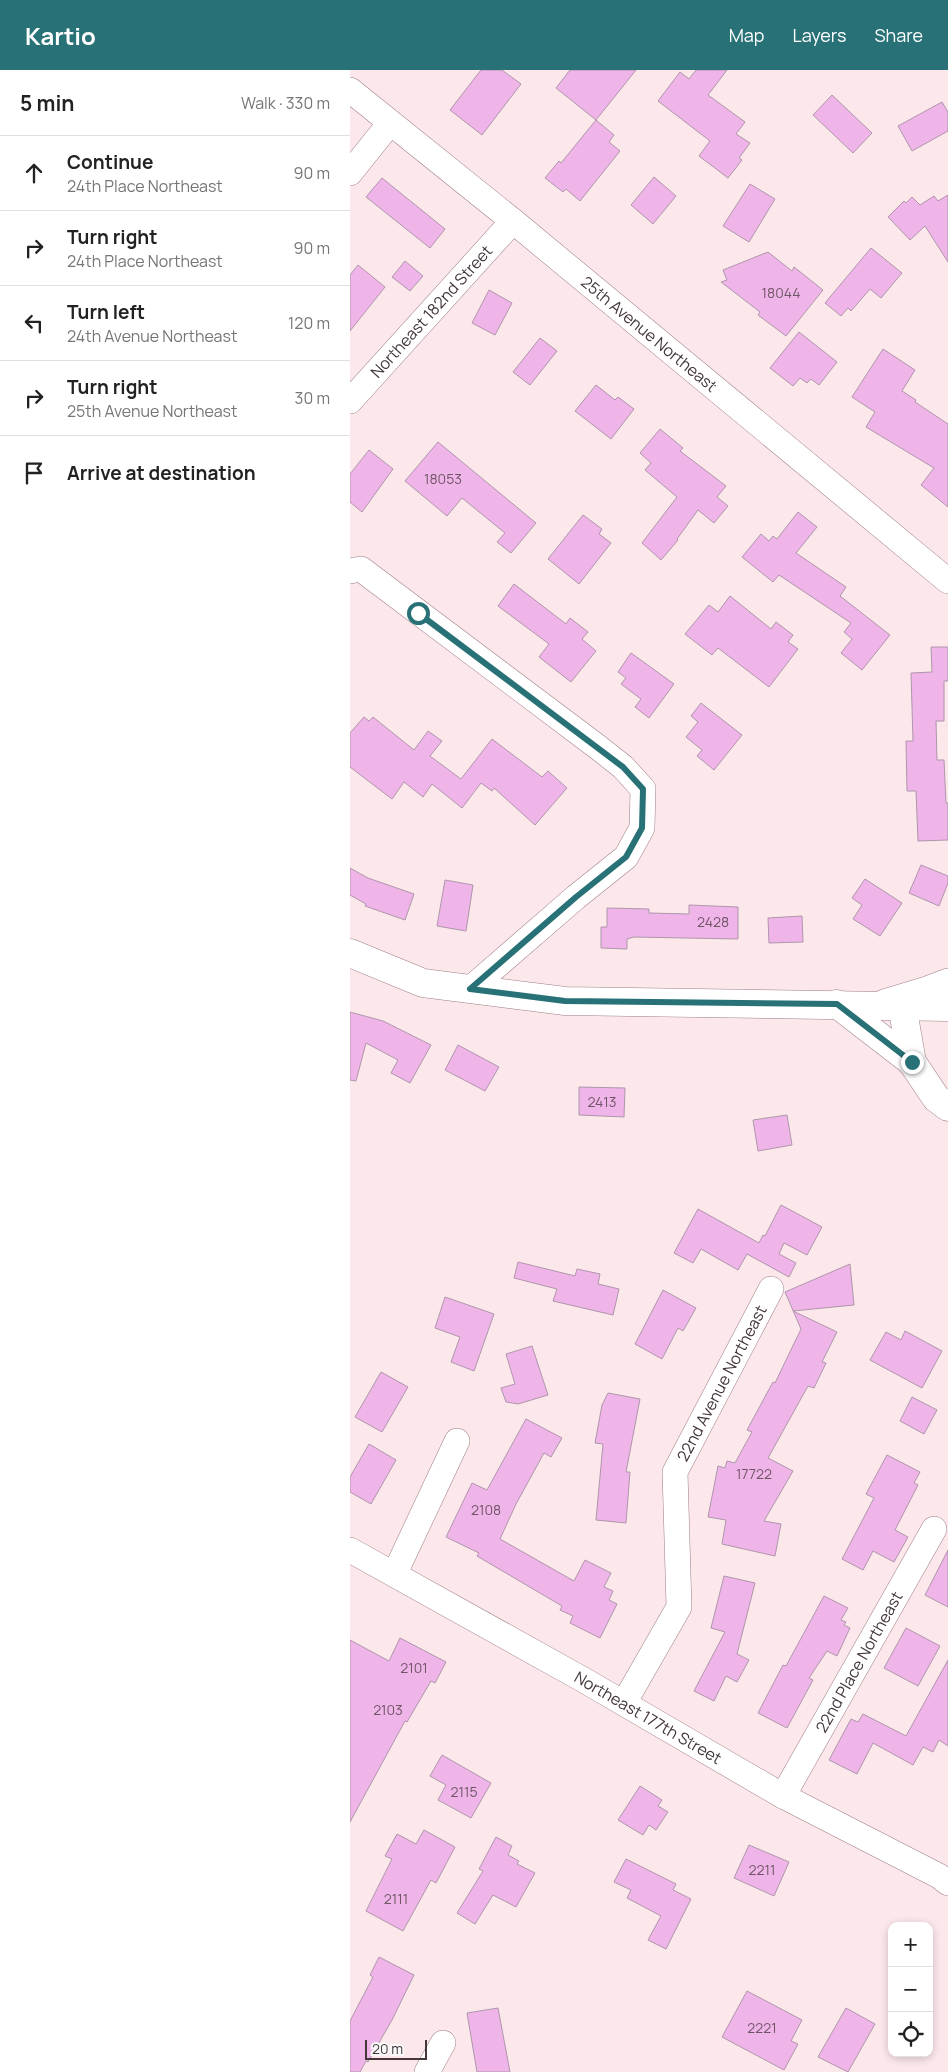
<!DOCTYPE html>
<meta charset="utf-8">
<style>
:root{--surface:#fff;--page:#f2f2f2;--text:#222;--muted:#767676;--line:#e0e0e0;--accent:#277177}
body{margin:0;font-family:Manrope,sans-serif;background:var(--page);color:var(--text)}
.controls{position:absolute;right:15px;bottom:15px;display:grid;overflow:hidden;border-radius:10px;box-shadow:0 2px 8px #0003}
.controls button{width:45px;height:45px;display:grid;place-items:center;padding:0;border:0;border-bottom:1px solid var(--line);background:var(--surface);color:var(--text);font:25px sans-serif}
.scale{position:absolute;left:15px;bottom:12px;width:62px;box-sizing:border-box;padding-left:5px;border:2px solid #44373a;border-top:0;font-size:14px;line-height:18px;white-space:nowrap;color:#44373a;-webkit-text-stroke:4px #fafafa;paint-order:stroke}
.stop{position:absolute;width:15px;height:15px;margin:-11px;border:4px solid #277177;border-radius:50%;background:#fff}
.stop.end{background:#277177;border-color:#fff;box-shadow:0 1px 5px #0008}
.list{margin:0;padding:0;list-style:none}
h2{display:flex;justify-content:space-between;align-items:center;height:65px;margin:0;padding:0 20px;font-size:21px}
h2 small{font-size:16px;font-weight:400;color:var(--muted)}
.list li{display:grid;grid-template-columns:32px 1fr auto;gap:15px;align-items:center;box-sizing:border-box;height:75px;padding:0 20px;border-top:1px solid var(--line)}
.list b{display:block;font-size:19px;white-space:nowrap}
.list p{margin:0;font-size:16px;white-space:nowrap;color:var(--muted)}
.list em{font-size:16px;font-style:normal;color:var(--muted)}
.icon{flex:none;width:28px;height:28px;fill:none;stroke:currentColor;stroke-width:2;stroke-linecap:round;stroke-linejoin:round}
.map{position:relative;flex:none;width:598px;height:2002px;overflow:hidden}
header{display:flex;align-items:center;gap:30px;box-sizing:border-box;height:70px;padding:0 25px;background:var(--accent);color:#fff}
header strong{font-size:24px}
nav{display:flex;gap:28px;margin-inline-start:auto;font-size:18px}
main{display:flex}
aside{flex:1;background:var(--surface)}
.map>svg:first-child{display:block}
.building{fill:#f0b5e8;stroke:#ae96ab}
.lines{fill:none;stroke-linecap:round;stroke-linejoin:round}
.street-casing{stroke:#9e7f86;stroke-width:26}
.secondary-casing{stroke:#9e7f86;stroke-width:29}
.street{stroke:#fff;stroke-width:25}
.secondary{stroke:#fff;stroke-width:28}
.route{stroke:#277177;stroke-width:6}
.labels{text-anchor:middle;stroke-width:4.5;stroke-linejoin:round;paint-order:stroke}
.number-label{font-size:14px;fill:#6f5666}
.street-label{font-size:16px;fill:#44373a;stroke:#fafafa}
</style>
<header>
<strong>Kartio</strong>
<nav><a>Map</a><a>Layers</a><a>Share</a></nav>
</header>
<main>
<aside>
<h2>5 min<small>Walk · 330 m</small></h2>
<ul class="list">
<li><svg class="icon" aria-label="ahead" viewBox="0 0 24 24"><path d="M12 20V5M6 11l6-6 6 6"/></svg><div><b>Continue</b><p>24th Place Northeast</p></div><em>90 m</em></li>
<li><svg class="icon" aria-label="right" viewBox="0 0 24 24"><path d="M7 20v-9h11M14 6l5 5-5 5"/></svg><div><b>Turn right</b><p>24th Place Northeast</p></div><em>90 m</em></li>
<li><svg class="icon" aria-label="left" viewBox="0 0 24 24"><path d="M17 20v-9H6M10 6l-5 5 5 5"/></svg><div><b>Turn left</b><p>24th Avenue Northeast</p></div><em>120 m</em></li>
<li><svg class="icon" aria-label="right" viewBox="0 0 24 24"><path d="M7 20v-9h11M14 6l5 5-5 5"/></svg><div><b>Turn right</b><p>25th Avenue Northeast</p></div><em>30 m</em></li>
<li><svg class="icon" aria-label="arrive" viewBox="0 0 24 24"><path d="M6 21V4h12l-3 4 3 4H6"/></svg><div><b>Arrive at destination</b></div></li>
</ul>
</aside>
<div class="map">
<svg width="598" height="2002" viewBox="0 0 598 2002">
<rect width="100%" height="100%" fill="#fce7eb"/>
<g class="building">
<path d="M131,0h21l19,14 -39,51 -32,-25z"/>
<path d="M220,0h66l-40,50 -40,-32z"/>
<path d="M346,0h31l-19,25 37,27 -9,12 14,9 -11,15 3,2 -14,18 -29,-22 11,-15 -52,-40 22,-29 9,7z"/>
<path d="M482,25l40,38 -19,20 -40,-38z"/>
<path d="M592,32l6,10v19l-36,20 -14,-25z"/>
<path d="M246,50l18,15 -5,7 11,9 -40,50 -14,-12 -3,3 -18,-14 14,-17 2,2z"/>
<path d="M304,107l22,19 -23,28 -22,-19z"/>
<path d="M32,108l63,51 -15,19 -64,-51z"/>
<path d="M400,114l25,15 -26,43 -26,-16z"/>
<path d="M598,125v67l-23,-36 -15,14 -22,-23 16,-16 2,2 6,-6 8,8 14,-9 4,5z"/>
<path d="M521,178l31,25 -21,25 -11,-9 -19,22 -3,-3 -7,8 -16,-13z"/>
<path d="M418,182l24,19 2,-4 29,23 -37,46 -28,-21 2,-3 -39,-30 6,-2 -4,-10z"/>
<path d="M55,191l18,15 -13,15 -18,-14z"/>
<path d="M8,195l27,22 -35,44v-56z"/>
<path d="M139,220l23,13 -17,32 -23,-12z"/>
<path d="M449,262l38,30 -18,23 -8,-6 -4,4 -7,-5 -7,8 -23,-18z"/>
<path d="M190,268l17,13 -27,34 -17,-13z"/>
<path d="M533,279l32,21 -13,21 14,9 -1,2 33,22v83l-27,-22 13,-17 -68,-41 9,-15 -23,-15z"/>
<path d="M246,315l19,15 3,-3 16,12 -23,30 -36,-28z"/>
<path d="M310,359l23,19 -3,3 46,35 -9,11 11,9 -14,17 -16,-13 -21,29 1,1 -17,20 -19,-17 35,-46 -32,-27 6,-7 -11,-10z"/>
<path d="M88,372l98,81 -25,30 -14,-11 8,-9 -43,-35 -15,18 -42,-35z"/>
<path d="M19,380l24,19 -31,43 -12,-10v-28z"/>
<path d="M448,442l19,15 -21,26 50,34 -6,9 50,39 -28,35 -21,-17 11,-14 -8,-7 7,-9 -72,-48 -6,7 -31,-25 19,-23 8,7 4,-5 4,3z"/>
<path d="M233,445l19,14 -3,5 12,9 -32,41 -31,-25z"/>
<path d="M164,514l52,40 4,-6 18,14 -6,7 14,12 -25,31 -32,-25 10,-13 -51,-38z"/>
<path d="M380,526l41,33 5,-7 17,13 -5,7 10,7 -29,38 -51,-39 -6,7 -27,-21 24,-29 9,7z"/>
<path d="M581,577h17v34h-4v40h-8l1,39h7l2,43h2v37l-30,1 -2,-50h-9l-1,-50h7l-2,-68 21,-1z"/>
<path d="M281,583l43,31 -25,34 -14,-11 6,-8 -20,-15 5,-6 -8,-6z"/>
<path d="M351,633l41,32 -28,35 -17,-14 5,-6 -16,-13 12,-15 -7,-6z"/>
<path d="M14,647l5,4 4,-4 41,33 14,-19 14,10 -12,15 31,23 31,-40 50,38 6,-6 19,17 -32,37 -41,-37 -2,3 -11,-8 -19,25 -30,-24 -9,13 -19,-15 -12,17 -42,-32v-34z"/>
<path d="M571,795l27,11v7l-9,23 -30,-13z"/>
<path d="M0,798l18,10 46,16 -9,26 -40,-14 1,-2 -16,-9z"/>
<path d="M515,809l37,24 -22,33 -27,-17 9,-14 -10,-7z"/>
<path d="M95,810l28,5 -7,46 -29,-5z"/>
<path d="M339,835l49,2v32l-104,-2 -7,2v10l-26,-1v-21h6v-19l42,1v4l40,1z"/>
<path d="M452,846l1,26 -34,1 -1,-25z"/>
<path d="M0,942l33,9 48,24 -21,38 -19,-10 7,-13 -32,-17 -10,38 -6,-1z"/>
<path d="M108,975l41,22 -14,24 -40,-21z"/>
<path d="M229,1017l46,1 -1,29 -45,-2z"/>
<path d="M437,1045l5,30 -34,6 -5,-31z"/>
<path d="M431,1135l41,22 -15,28 -23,-12 -5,11 17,9 -7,14 -42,-23 -9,16 -37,-21 -8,14 -19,-10 24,-44 61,34 4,-8 2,1z"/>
<path d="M168,1192l57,14 2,-7 23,5 -2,10 21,5 -6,26 -60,-14 4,-12 -43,-11z"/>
<path d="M500,1194l4,41 -61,6 44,21 -15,30 4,1 -12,25 -6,-2 -40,72 25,13 -29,50 17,3 -6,32 -53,-12 4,-24 -18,-3 10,-51 7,2 2,-7 8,2 17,-31 -5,-2 26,-48 2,1 26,-54 -16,-37z"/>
<path d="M313,1220l33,18 -13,23 -5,-3 -16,31 -27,-15z"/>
<path d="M95,1227l49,17 -20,57 -23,-9 9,-25 -25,-9z"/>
<path d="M555,1261l37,20 -20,37 -52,-28 16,-28 15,8z"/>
<path d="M182,1276l16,49 -30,9 -12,-2 -5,-14 14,-4 -9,-30z"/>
<path d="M31,1302l27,15 -26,45 -27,-15z"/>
<path d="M258,1323l32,6 -14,73h4l-4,51 -30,-3 7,-76 -8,-1 7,-38z"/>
<path d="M562,1327l25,13 -13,24 -24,-13z"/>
<path d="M176,1349l36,19 -11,19 -7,-4 -28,51 -16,35 74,42 11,-21 26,13 -7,14 9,4 -4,9 8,4 -17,34 -30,-15 3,-7 -13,-6 2,-4 -85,-50 2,-3 -33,-16 26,-54 15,7z"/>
<path d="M19,1374l27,16 -25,44 -21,-12v-15z"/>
<path d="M537,1385l33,17 -6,11 4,2 -23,45 13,7 -14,25 -21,-11 -10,19 -21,-11 32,-61 -8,-4z"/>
<path d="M598,1480v57l-23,-12z"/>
<path d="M374,1506l31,7 -18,71 12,6 -12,22 -11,-6 -12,25 -20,-10 31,-59 -14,-4z"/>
<path d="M474,1526l24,12 -7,12 5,2 -2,3 6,3 -13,28 -10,-5 -18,27 4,2 -26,48 -29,-15 25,-48 3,1z"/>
<path d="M556,1558l34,18 -22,40 -34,-18z"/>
<path d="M50,1568l46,24 -11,21 -4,-2 -24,41 -2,-1 -55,101v-182l39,21z"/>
<path d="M598,1590v86l-9,-6 -6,12 -10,-5 -10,18 -40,-22 -16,31 -28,-14 22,-41 7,3 5,-8 43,22z"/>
<path d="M92,1685l49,28 -20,35 -33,-18 8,-15 -16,-9z"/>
<path d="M290,1716l22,14 -4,6 10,6 -12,18 -7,-5 -6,10 -25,-15z"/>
<path d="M74,1760l31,17 -19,36 -5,-3 -28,51 -37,-20 26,-52 -7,-3 12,-22 19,10z"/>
<path d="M146,1767l16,9 -4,9 11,6 -2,3 18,9 -19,34 -23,-12 -18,29 -18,-11 26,-42 -4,-2z"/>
<path d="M399,1775l40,17 -15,34 -40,-18z"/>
<path d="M276,1789l50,25 -3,6 18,9 -25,50 -18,-9 13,-24 -34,-18 4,-8 -17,-8z"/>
<path d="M29,1887l35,18 -22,45 -24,42 -2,-1 -6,11h-10v-51l23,-44 -3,-2z"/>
<path d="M397,1921l55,29 -11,21 7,3 -14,26 -62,-33z"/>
<path d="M148,1938l12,64h-33l-10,-59z"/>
<path d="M496,1938l29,16 -27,48 -30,-15z"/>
</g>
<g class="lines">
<defs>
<g id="street">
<path id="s1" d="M0,20l163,131 435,360"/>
<path d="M0,103l40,-50"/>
<path id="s2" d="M0,331l163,-180"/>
<path d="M0,501l11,-2 238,179 24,19 20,22 -1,39 -16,29 -50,40 -106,92"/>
<path d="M534,932l43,-13 21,-8"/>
<path id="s3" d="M0,1480l232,129 201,117 156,80 9,7"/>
<path d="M45,1503l62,-132"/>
<path id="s4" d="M274,1633l55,-96 -4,-135 96,-183"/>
<path id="s5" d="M433,1726l151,-267"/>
<path d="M77,2002l16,-29"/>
</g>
<g id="secondary">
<path d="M0,883l73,30 142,18 383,6"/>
<path d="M487,934l75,58"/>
<path d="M552,935l10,57 24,36 12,9"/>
</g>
</defs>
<use href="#street" class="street-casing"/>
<use href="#secondary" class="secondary-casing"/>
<use href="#street" class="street"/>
<use href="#secondary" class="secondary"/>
</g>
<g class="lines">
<path class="route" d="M68,543l205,154 20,22 -1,39 -16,29 -50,40 -106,92 95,12 272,3 75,58"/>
</g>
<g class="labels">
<g class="number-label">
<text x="431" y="228">18044</text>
<text x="93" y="414">18053</text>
<text x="363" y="857">2428</text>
<text x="252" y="1037">2413</text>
<text x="404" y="1409">17722</text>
<text x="136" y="1445">2108</text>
<text x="64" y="1603">2101</text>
<text x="38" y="1645">2103</text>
<text x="114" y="1727">2115</text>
<text x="412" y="1805">2211</text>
<text x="46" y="1834">2111</text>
<text x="412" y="1963">2221</text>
</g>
<g class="street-label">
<text dy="6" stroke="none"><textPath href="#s2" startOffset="121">Northeast 182nd Street</textPath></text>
<text dy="6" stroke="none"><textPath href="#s1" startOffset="386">25th Avenue Northeast</textPath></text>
<text dy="6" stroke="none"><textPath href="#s4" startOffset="346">22nd Avenue Northeast</textPath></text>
<text dy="6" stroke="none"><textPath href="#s5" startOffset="154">22nd Place Northeast</textPath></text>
<text dy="6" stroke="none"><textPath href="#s3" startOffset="342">Northeast 177th Street</textPath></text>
</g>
</g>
</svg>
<div class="controls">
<button>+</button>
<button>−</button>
<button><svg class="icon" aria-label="locate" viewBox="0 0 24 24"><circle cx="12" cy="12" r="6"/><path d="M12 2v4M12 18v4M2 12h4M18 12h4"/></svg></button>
</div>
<div class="scale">20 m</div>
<div class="stop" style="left:68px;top:543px"></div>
<div class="stop end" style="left:562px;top:992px"></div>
</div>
</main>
